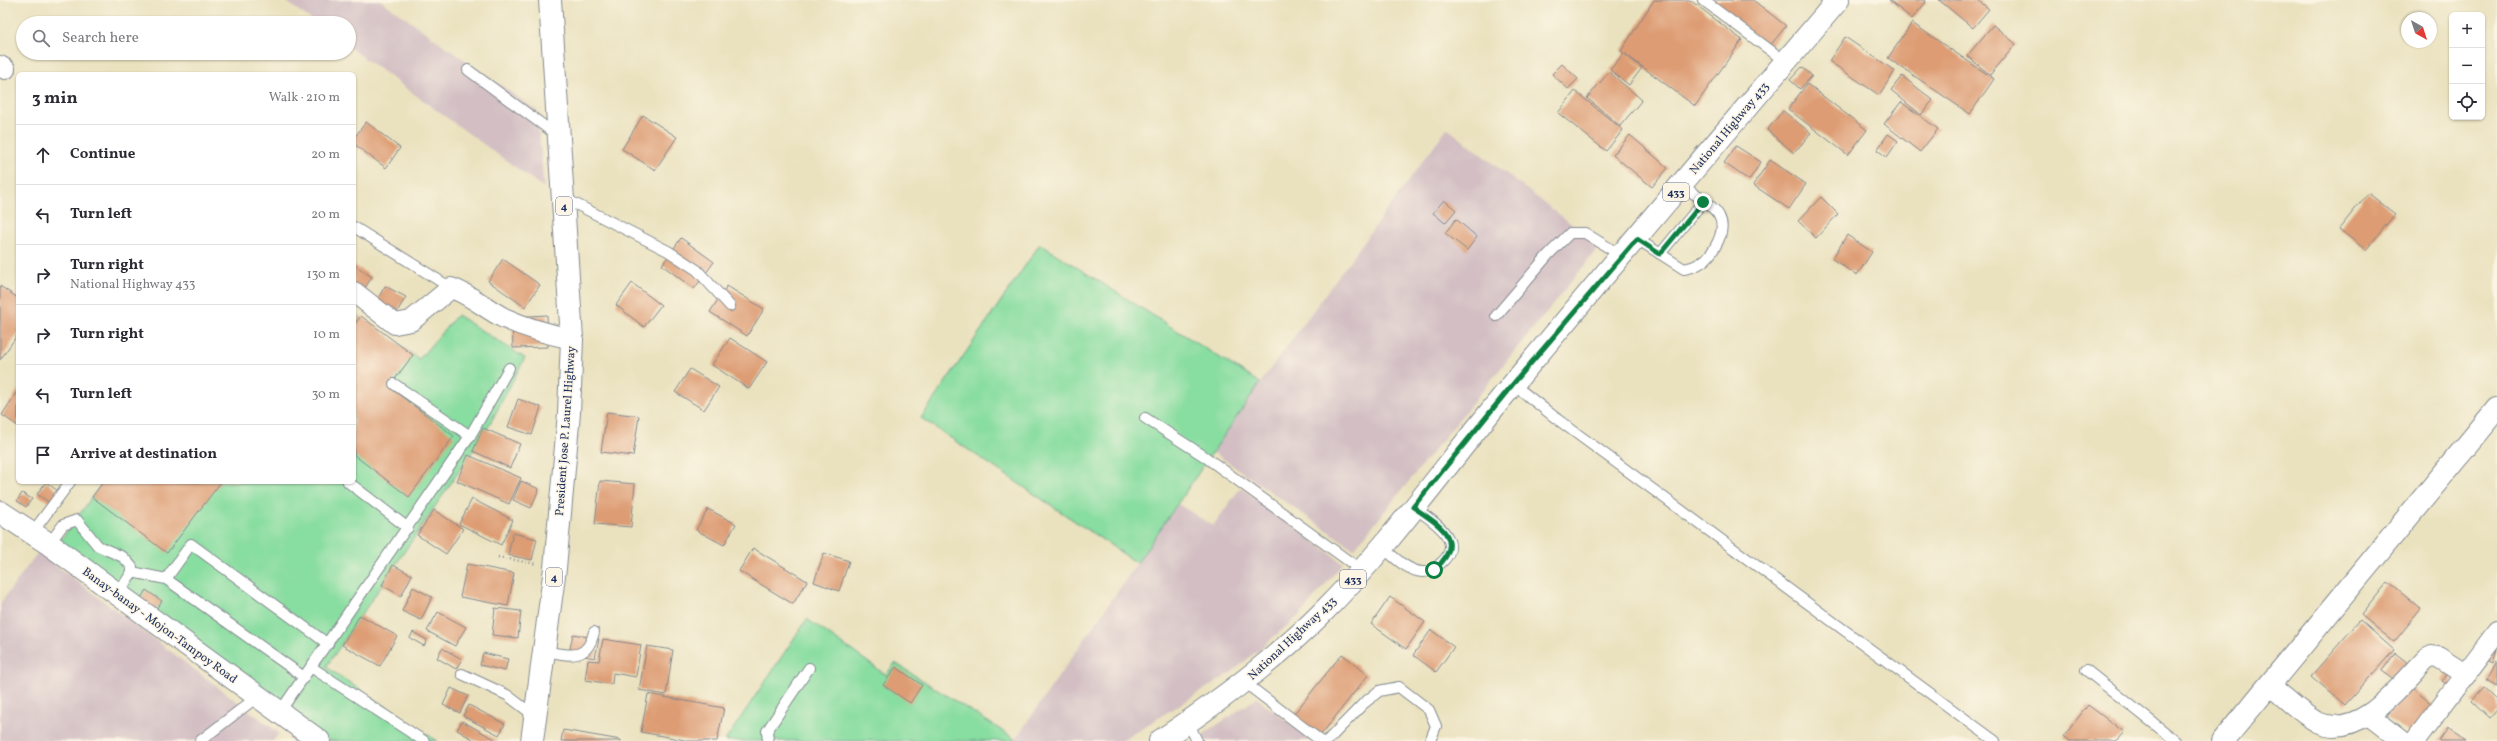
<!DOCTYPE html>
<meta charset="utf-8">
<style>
:root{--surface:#fff;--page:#f2f2f3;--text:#2b2b33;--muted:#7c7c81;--line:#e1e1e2}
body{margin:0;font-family:Vollkorn,serif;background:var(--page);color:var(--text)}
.controls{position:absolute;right:12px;top:12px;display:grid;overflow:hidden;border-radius:6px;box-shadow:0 1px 3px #0004}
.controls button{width:36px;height:36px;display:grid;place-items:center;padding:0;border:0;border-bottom:1px solid var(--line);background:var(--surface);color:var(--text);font:20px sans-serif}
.compass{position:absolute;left:2401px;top:12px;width:36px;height:36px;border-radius:50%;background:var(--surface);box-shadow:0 1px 3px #0004;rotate:141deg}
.stop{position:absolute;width:12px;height:12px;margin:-9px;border:3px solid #0b8043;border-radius:50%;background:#fff}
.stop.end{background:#0b8043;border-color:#fff;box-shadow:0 1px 4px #0008}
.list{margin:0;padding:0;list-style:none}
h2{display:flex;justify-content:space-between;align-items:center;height:52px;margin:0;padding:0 16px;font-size:17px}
h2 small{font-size:13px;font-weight:400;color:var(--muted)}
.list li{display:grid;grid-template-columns:26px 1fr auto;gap:12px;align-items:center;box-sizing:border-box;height:60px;padding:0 16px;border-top:1px solid var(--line)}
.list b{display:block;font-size:15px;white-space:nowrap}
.list p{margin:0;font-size:13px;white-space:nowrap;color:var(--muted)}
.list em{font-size:13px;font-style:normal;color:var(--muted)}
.icon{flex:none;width:22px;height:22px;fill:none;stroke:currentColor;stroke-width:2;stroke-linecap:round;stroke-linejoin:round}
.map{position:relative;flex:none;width:2497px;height:741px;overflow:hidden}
.search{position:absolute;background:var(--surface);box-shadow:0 1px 3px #0004;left:16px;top:16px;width:340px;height:44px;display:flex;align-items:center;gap:10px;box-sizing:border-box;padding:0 14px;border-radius:22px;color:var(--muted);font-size:15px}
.panel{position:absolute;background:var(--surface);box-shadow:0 1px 3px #0004;left:16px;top:72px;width:340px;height:412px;border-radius:6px}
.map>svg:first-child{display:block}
.industrial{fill:#d2bec3}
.green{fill:#88dda0;stroke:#52867f}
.building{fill:#dd9c73}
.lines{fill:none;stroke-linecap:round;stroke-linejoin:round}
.lane-casing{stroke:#82888e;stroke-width:12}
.street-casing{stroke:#82888e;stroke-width:22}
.secondary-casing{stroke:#82888e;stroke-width:24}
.primary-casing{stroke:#82888e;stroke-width:24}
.highway-casing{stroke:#82888e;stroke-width:24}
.path{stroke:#82888e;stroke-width:2.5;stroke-dasharray:1 3;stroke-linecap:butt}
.lane{stroke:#fff;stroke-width:10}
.street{stroke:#fff;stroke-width:20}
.secondary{stroke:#fff;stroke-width:22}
.primary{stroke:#fff;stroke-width:22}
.highway{stroke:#fff;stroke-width:22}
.route{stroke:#0b8043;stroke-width:5}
.labels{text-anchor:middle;stroke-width:3;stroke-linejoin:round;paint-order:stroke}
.shield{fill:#fcf5e5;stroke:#5e6a86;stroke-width:1}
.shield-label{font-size:11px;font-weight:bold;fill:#1b2f5e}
.street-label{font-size:12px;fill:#1b2f5e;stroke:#fcf5e5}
</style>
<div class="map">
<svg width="2497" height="741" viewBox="0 0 2497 741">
<rect width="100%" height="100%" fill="#fcf5e5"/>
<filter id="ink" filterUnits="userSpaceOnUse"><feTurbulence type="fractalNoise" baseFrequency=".025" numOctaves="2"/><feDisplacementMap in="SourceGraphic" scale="8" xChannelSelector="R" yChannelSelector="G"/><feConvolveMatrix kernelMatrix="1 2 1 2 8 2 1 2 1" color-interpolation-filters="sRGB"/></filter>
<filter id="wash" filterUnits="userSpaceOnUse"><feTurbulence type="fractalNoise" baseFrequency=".012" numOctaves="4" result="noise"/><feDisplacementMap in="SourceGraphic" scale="16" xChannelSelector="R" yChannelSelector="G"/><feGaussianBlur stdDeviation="0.9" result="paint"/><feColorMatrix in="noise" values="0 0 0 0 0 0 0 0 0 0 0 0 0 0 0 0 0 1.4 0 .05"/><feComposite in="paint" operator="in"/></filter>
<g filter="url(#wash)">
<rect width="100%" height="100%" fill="#eae2bf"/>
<g class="industrial">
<path d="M284,0h96l157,111 7,77 -195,-141v-24h-33z"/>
<path d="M1447,128l153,118 -246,303 -141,-97 47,-69z"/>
<path d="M1241,487l102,76 -42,51 -69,58 -111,69h-107l164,-237 35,22z"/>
<path d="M38,552l241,181 -6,8h-273v-137z"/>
<path d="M1257,698l55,43h-121l14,-8z"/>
</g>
<g class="green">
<path d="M1040,244l220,139 -123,180 -216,-145z"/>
<path d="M457,315l68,43 -40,75 -159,234 111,74h-107l-275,-193 48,-66h251v-161l5,-5 60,43z"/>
<path d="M807,619l79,56 9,-12 120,76 -1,2h-289z"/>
</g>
<g id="blocks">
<g class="building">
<path d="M1654,0h36l52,40 -47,66 -74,-55z"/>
<path d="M1709,0h44l33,26 -17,21z"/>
<path d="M1889,0h35l2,2 -14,17z"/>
<path d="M1939,0h39l11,9 -16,19z"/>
<path d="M1912,23l82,56 -24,35 -82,-56z"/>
<path d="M1993,25l23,19 -26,31 -23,-19z"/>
<path d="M1845,37l50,34 -16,24 -50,-34z"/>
<path d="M1624,53l18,15 -13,17 -19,-15z"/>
<path d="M1562,64l16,15 -10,10 -16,-15z"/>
<path d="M1802,67l10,9 -12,13 -10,-9z"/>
<path d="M1609,72l33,28 -22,26 -33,-28z"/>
<path d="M1902,76l31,24 -12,15 -30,-25z"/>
<path d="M1807,84l60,46 -19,25 -60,-46z"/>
<path d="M1575,91l48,39 -17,21 -48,-38z"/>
<path d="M1901,102l37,27 -18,23 -36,-28z"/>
<path d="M1783,111l28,22 -17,20 -27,-23z"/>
<path d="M643,115l34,22 -22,33 -33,-21z"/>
<path d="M366,122l34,26 -14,20 -32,-24v-6z"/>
<path d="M1888,134l10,7 -11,16 -10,-7z"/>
<path d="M1630,135l38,33 -16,19 -39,-32z"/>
<path d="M1736,146l25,16 -12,18 -25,-17z"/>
<path d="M1770,160l36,24 -17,25 -36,-24z"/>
<path d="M2368,193l27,21 -29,36 -27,-21z"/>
<path d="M1821,197l17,17 -22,24 -18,-17z"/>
<path d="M1444,200l12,10 -11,13 -12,-10z"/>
<path d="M1456,219l21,18 -10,13 -22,-17z"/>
<path d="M1847,235l25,17 -15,23 -25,-16z"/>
<path d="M681,238l33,24 -20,27 -32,-24z"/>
<path d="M503,259l37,26 -15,22 -37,-26z"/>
<path d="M354,265l18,12 -11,17 -7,-4z"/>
<path d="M632,283l29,22 -17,22 -28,-22z"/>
<path d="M0,286l18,12v36l-18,26z"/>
<path d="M385,286l21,11 -11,18 -20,-11z"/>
<path d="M727,286l37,23 -17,27 -37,-24z"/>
<path d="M547,315l1,32 -35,1 -1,-31z"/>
<path d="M361,316l52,39 -24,32 65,49 -45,61 -55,-42v-130z"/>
<path d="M730,338l37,24 -18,27 -37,-24z"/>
<path d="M690,369l29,18 -15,23 -29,-18z"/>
<path d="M18,390v36l-16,-11z"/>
<path d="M518,399l23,8 -9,28 -24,-8z"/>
<path d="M607,412l32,4 -6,40 -32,-4z"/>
<path d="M483,428l37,16 -10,24 -37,-17z"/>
<path d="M468,455l53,23 -12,26 -52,-23z"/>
<path d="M521,481l18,8 -8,19 -18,-8z"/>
<path d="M600,481l35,3 -4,43 -36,-3z"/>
<path d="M46,482l13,10 -9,11 -13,-9z"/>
<path d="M103,482h118l-54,71 -75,-56z"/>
<path d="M22,493l10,6 -6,8 -9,-6z"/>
<path d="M472,499l41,21 -12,25 -42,-21z"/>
<path d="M708,509l28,15 -12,21 -28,-15z"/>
<path d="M434,510l29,19 -17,25 -29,-19z"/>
<path d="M513,533l24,6 -5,21 -24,-5z"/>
<path d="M753,548l54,33 -14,23 -54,-33z"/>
<path d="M824,553l25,8 -10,30 -25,-9z"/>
<path d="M467,564l47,9 -6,33 -48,-9z"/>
<path d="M393,565l19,10 -11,21 -19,-11z"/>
<path d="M2388,582l33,27 -27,33 -33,-27z"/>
<path d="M413,587l19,10 -11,23 -19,-9z"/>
<path d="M146,590l16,11 -9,12 -15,-10z"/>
<path d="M1390,597l35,25 -19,27 -35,-25z"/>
<path d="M495,608l26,3 -3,27 -26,-3z"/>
<path d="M438,612l28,15 -11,19 -28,-15z"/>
<path d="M360,615l37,21 -17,30 -38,-21z"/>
<path d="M2360,620l34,30 -49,55 -34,-29z"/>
<path d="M1431,630l23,17 -18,25 -23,-17z"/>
<path d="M413,632l14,8 -3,6 -14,-8z"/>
<path d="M573,634l26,5 -4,19 -26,-5z"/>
<path d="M603,639l38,6 -5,32 -23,-4 -1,11 -27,-4 3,-20 11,1z"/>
<path d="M647,646l26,4 -7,45 -27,-5z"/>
<path d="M2489,646l8,4 -4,13 -10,-5z"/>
<path d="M442,648l20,11 -6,10 -19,-11z"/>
<path d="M483,653l25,6 -3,12 -25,-6z"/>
<path d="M2395,653l17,13 -13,17 -17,-12z"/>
<path d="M1342,654l26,21 -48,61 -27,-21z"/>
<path d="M2497,661v26l-11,-6z"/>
<path d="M896,667l26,18 -12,18 -27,-18z"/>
<path d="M2450,668l3,21 -11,-8z"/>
<path d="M2409,686l27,21 -22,30 -28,-20z"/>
<path d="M451,688l17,8 -8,17 -17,-8z"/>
<path d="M2484,688l13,12v10l-7,8 -18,-17z"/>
<path d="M648,694l76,14 -7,33h-27l-49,-9z"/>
<path d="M469,705l36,19 -6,11 -36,-19z"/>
<path d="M2088,705l36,27 -8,9h-46l-6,-5z"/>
<path d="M462,721l36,20h-22l-19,-11z"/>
<path d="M2447,728l19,13h-28z"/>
<path d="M563,730l58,10v1h-60z"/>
</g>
</g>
</g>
<g filter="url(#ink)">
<use href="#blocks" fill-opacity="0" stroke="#82888e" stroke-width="1"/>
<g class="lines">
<defs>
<g id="lane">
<path d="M1703,0l83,62"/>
<path d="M468,70l90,66"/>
<path d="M564,198l104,53 29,19 33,36"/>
<path d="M354,227l97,61"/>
<path d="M1637,239l47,30c14,-2 24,-9 31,-22 20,-34 -8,-42 -33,-62"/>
<path d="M1660,254l43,-52"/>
<path d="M1496,316l52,-61 22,-22h15l37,23"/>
<path d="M394,384l76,52"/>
<path d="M1513,384l44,35 438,322"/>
<path d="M1145,418l59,38 157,114"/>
<path d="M348,482l60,46"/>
<path d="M32,533l38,-51"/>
<path d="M49,544l14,-19 14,-5 21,26 25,11 9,10v5l-14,22"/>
<path d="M1381,546c11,9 26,25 41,26 8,1 14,-4 19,-9 26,-23 -11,-44 -28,-56"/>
<path d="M132,572l34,7 138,98"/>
<path d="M166,579l25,-35 137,100"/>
<path d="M544,651c25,4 43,11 50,-19"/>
<path d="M311,667l113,74"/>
<path d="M2086,670l90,71"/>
<path d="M462,674l45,21 29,22"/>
<path d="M1244,682l77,59"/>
<path d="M279,713l191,-277 39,-68"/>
<path d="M1188,722l9,19"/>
<path d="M200,741l57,-44"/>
<path d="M768,741l-1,-10 42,-63"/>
<path d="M1327,741l36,-37 16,-13 20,-4 30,23 7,16 -6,15"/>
</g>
<g id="street">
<path d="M0,66l5,3"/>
<path d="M354,292l41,32 16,-3 40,-33c19,6 35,21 53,30 22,10 44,16 68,21"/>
<path d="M2269,685c15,11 31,28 48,37 43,19 83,-37 109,-63l6,-3 6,1 28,18"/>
<path d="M2370,716l32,25"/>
<path d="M2415,741l82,-109"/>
</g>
<g id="secondary">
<path d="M0,512l49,32 270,197"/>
<path d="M2223,741l274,-332"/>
</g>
<path id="primary" d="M1160,741c57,-38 113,-79 162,-128 71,-71 128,-154 192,-230 107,-129 216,-256 324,-383"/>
<path id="highway" d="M532,741l23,-173 14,-155 3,-74 -22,-339"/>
</defs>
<use href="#lane" class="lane-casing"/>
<use href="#street" class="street-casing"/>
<use href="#secondary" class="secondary-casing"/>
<use href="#primary" class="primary-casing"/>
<use href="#highway" class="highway-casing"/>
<path class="path" d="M498,557l39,7"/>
<use href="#lane" class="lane"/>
<use href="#street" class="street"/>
<use href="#secondary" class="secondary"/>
<use href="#primary" class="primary"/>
<use href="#highway" class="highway"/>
</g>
</g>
<g class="lines" filter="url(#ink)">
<path class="route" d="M1434,570c34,-30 5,-45 -21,-63l100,-123 124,-145 23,15 43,-52"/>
</g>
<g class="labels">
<g class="shield">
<rect x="1663" y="183" width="26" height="18" rx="3"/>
<rect x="556" y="197" width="16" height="18" rx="3"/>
<rect x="546" y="568" width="16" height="18" rx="3"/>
<rect x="1340" y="570" width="26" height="18" rx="3"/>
</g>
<g class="shield-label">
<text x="1676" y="196">433</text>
<text x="564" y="210">4</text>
<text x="554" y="581">4</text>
<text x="1353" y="583">433</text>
</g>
<g class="street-label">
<text transform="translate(1729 128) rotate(-50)" y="4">National Highway 433</text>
<text transform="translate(565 431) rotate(-86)" y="4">President Jose P. Laurel Highway</text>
<text transform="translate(160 625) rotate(36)" y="4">Banay-banay - Mojon-Tampoy Road</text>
<text transform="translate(1292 638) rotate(-43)" y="4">National Highway 433</text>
</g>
</g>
</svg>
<div class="controls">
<button>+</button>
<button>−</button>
<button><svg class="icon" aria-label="locate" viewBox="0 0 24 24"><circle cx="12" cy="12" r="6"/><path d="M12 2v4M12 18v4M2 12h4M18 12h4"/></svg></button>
</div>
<svg class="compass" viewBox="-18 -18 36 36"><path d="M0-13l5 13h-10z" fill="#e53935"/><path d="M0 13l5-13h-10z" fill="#7c7c81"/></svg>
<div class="stop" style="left:1434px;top:570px"></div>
<div class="stop end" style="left:1703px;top:202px"></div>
<div class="search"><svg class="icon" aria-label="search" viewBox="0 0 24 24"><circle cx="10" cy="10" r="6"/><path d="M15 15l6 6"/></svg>Search here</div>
<section class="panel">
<h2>3 min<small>Walk · 210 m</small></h2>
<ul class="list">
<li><svg class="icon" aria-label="ahead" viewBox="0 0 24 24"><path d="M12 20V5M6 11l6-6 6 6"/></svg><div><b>Continue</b></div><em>20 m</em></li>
<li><svg class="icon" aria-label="left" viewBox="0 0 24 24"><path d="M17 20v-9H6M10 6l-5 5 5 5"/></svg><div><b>Turn left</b></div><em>20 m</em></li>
<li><svg class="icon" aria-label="right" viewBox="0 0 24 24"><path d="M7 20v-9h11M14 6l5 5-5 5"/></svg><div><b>Turn right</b><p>National Highway 433</p></div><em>130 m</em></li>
<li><svg class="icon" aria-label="right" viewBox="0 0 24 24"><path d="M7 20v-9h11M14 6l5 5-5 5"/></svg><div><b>Turn right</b></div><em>10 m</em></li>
<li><svg class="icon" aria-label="left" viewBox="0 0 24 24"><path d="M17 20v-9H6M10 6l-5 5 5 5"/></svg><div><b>Turn left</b></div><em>30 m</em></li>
<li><svg class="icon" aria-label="arrive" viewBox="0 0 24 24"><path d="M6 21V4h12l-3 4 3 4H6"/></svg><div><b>Arrive at destination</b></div></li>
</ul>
</section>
</div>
